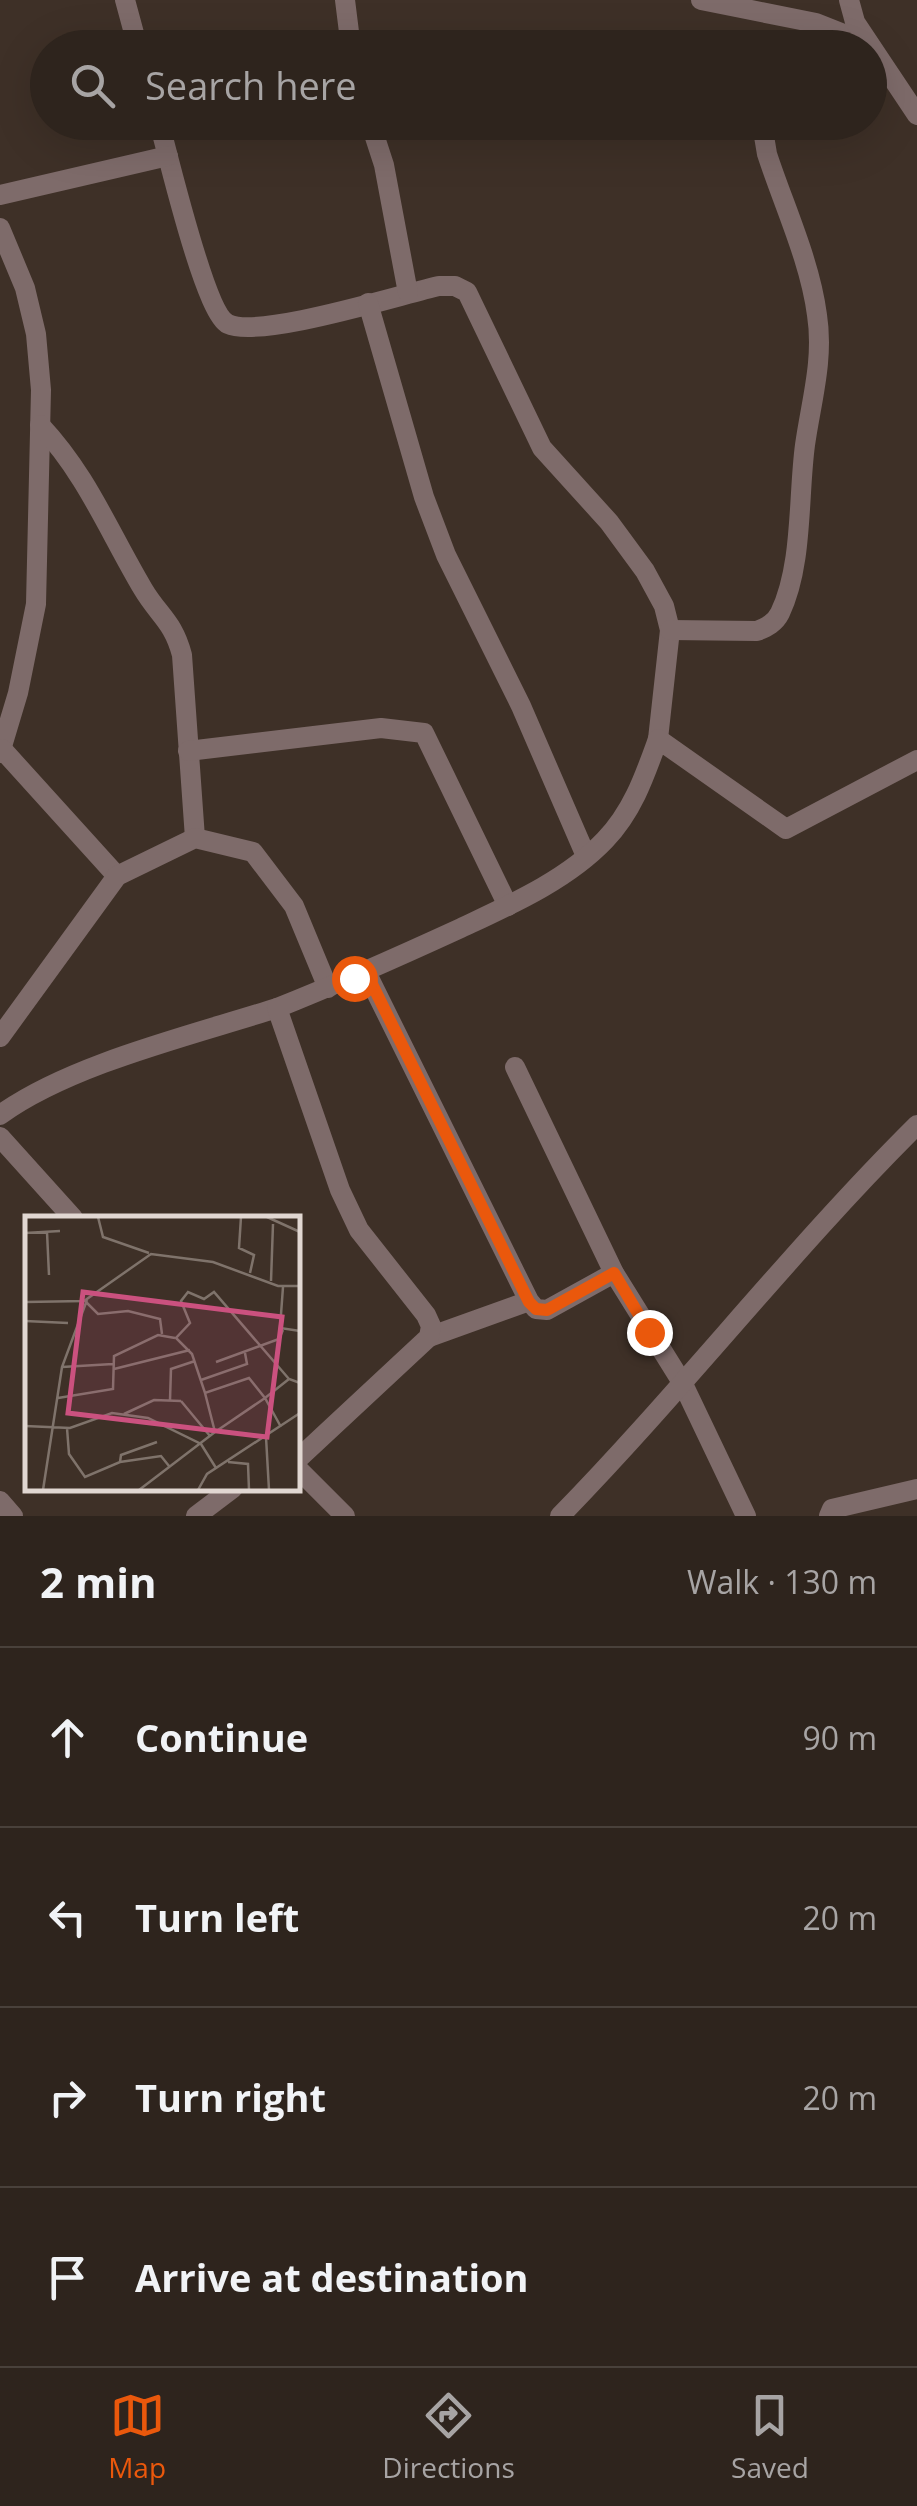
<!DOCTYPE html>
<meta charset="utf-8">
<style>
:root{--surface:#2e241d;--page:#362c26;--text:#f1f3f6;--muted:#a7a4a4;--line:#49413b;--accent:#ea580c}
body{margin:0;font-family:"Open Sans",sans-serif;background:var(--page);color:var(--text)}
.stop{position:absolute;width:30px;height:30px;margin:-22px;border:8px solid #ea580c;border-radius:50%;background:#fff}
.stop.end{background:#ea580c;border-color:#fff;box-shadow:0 2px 10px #0008}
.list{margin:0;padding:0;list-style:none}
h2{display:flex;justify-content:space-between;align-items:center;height:130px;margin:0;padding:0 40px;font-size:42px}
h2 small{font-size:32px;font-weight:400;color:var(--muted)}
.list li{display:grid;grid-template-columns:65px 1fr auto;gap:30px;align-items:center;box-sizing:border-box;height:180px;padding:0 40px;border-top:2px solid var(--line)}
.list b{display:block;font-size:38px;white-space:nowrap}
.list em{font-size:32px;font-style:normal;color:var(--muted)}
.icon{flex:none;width:55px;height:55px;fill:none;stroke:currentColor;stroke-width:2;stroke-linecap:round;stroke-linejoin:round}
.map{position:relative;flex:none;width:917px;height:1516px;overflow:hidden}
.search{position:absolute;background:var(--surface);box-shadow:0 10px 40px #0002;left:30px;right:30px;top:30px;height:110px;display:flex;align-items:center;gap:25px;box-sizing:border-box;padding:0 35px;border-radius:55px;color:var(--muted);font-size:38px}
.sheet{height:850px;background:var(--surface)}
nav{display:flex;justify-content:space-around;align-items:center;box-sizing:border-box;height:140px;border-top:2px solid var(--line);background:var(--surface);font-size:28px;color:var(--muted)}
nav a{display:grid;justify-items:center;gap:5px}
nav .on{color:var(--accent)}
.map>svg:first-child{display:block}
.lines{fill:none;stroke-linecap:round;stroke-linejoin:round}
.street{stroke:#7e6b6a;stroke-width:20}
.route{stroke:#ea580c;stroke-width:12}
.inset-road{fill:none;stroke:#7f736b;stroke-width:2.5}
.view{fill:#cb517f;fill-opacity:0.15;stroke:#cb517f;stroke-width:5}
.inset-edge{fill:none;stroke:#e1d7d2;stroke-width:5}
</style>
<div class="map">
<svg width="917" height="1516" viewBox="0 0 917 1516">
<rect width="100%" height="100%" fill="#3e3027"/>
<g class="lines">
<g class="street">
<path d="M125,0l13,48"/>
<path d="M345,0l6,48"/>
<path d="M701,0l115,23 53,21"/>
<path d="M849,0l6,22 62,93"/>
<path d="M159,122c9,33 46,191 69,202 32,15 171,-29 211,-38h16l12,6 75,156 67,74 36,49 19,35 6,24 -12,109"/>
<path d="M370,122l14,43 24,128"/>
<path d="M0,195l168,-39"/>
<path d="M0,228l25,60 11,46 5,56 -5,214 -18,89 -18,60"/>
<path d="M368,303l56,194 22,58 75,151 65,150"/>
<path d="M40,425c47,50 68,105 103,164 16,27 30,32 39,66l13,183"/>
<path d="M670,630l87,1c10,-4 18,-8 23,-18 23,-48 18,-116 25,-168 6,-43 19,-85 12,-130 -7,-54 -33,-109 -50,-161l-3,-18 6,-14"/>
<path d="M2,749l115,127"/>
<path d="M188,751l193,-23 43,5 84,173"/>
<path d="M366,972l163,329 7,8 11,1 67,-37"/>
<path d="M0,1037l117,-161 78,-38 58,14 41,54 34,82"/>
<path d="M515,1067l99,206 69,111 63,132"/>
<path d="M0,1115c70,-51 193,-80 277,-107"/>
<path d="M0,1137l73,81"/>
<path d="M429,1337l100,-36"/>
<path d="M298,1459l131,-122 2,-11 -5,-11 -67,-85 -19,-40 -63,-182c63,-25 123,-52 184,-80 49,-23 106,-48 144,-88 28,-29 40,-65 53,-101l128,90 131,-69"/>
<path d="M298,1469l47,47"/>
<path d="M0,1501l13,15"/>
<path d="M196,1516l37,-28"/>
<path d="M560,1516c124,-127 232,-267 357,-391"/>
<path d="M829,1516l3,-7 85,-20"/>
</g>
</g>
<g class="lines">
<path class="route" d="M354,978l12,-6 163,330 7,7 11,1 67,-37 35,59"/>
</g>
<g transform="translate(25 1216)">
<rect width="275" height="275" fill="#3e3027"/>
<path class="inset-road" d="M73,1l5,20 46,16M216,1l-2,31 15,7 -4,18M242,1l33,15M22,16l2,43M0,17l35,-2M246,65l2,-57M258,71l-3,41 20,3M0,86l59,-1 67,-47 62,8 65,24h22M61,86l12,12 30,-3 32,8 2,15M0,105l43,2M191,146l63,-23 4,-9M37,151l51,-3M89,153l76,-19M264,163l-24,19 -16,-20 -44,15 -13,-39 -16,-16 14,-15 -9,-22 7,-9 16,7 10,-7 75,87 11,4M176,164l46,-16 -2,-11M180,177l10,39 50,-34 16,29M33,182l55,-9 1,-33 44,-21 17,3M145,184l1,-31 24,-8M156,185l29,35M99,198l30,-14 27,1M0,210l45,2 42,-15 36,5 53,26 15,24M42,212l2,26 16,23 35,-15 41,-6 8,10M241,221l3,53M95,246l1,-7 36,-13M203,246l20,2 1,26M18,274l19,-123 25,-67M114,274l76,-58M173,274l9,-16 93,-61"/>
<path class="view" d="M58,76l199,25 -15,120 -199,-24z"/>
<rect width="275" height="275" class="inset-edge"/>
</g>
</svg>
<div class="stop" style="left:354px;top:978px"></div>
<div class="stop end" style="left:649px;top:1332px"></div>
<div class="search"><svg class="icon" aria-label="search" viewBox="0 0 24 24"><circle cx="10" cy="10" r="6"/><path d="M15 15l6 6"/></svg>Search here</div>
</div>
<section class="sheet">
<h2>2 min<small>Walk · 130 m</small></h2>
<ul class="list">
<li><svg class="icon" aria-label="ahead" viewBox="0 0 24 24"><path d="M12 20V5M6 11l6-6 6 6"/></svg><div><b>Continue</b></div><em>90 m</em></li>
<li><svg class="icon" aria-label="left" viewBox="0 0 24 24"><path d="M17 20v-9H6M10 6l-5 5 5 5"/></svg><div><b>Turn left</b></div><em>20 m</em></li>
<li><svg class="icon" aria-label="right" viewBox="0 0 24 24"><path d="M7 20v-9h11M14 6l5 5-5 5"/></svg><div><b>Turn right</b></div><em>20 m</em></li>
<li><svg class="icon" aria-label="arrive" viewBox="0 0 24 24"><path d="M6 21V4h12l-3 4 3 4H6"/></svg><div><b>Arrive at destination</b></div></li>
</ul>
</section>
<nav>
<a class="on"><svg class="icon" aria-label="map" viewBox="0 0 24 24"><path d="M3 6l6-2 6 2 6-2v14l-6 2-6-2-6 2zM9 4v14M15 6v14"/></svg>Map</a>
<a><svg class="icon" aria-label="directions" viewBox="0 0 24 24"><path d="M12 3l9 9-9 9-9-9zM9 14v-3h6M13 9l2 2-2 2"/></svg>Directions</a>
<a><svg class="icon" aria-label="saved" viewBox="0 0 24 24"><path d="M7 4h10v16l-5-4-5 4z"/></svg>Saved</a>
</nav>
